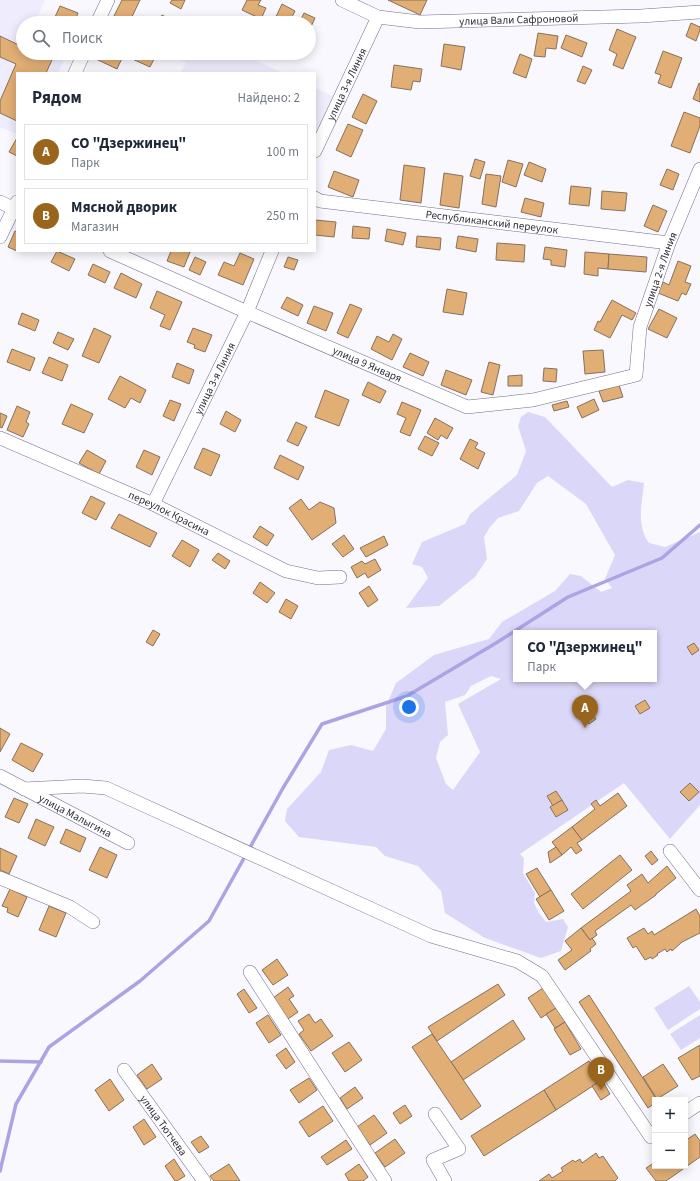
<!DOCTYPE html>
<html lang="ru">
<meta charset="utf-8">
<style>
:root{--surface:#fff;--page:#f2f2f3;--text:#1f2937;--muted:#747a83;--line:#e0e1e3;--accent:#99641c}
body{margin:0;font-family:"Source Sans 3",sans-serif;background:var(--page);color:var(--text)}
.controls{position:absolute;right:12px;bottom:12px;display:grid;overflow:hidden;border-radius:0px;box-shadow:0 2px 10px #0003}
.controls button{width:36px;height:36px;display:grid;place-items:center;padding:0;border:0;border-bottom:1px solid var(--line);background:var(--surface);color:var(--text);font:20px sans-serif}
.you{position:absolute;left:409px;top:707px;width:14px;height:14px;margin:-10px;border:3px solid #fff;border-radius:50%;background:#1a73e8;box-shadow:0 0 0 6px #1a73e833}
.badge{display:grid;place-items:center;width:26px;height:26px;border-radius:50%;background:var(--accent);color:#fff;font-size:13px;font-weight:700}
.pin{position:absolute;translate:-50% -33px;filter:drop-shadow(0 1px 2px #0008)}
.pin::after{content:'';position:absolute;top:21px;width:14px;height:12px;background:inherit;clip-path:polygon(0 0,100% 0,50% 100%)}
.popup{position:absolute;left:513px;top:630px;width:144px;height:52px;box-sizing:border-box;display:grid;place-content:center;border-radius:0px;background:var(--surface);filter:drop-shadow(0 1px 3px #0005);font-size:13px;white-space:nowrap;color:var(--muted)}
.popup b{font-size:15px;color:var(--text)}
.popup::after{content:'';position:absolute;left:50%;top:100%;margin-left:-8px;border:8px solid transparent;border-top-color:var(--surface)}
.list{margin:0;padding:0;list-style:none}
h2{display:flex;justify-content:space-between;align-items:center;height:52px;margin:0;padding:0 16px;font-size:17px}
h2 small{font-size:13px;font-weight:400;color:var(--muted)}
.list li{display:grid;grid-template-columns:26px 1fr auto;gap:12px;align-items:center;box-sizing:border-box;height:56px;margin:0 8px 8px;padding:0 8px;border:1px solid var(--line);border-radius:0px}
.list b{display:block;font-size:15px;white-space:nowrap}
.list p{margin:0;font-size:13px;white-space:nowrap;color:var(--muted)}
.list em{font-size:13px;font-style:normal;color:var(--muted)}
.icon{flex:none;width:22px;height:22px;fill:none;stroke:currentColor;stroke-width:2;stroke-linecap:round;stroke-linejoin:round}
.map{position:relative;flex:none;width:700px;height:1181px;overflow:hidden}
.search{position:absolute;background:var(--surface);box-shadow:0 2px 10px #0003;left:16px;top:16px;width:300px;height:44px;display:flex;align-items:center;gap:10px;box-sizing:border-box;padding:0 14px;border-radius:22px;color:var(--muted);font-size:15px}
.panel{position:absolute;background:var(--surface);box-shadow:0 2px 10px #0003;left:16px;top:72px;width:300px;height:180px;border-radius:0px}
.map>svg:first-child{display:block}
.built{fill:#efedfd}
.green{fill:#dbd7f9;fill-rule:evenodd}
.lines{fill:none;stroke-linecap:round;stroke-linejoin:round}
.stream{stroke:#ada3e4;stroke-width:3.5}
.building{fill:#e1ae75;stroke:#86715b}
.minor-casing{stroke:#726f8a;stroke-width:14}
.minor{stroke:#fff;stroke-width:13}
.labels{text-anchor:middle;stroke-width:3;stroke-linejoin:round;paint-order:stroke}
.street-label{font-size:11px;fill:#2f2d39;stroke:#fff}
</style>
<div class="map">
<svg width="700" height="1181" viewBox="0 0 700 1181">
<rect width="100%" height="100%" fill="#f9f8ff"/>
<g class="built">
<path d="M0,0h45l-10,23h-12v30h44l-9,20h-41v61l-17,-7z"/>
<path d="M180,53h60l43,20h-103l6,-10 -9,-4z"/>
<path d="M315,88l18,8 -18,40z"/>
</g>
<g class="green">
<path d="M528,412l17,5 67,70 16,-7 16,3c-2,20 -8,42 5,60l16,4 35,-15v273l-30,34 -46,-56 -104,71 4,4 -1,15 12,20 -1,10 5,10 7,9 17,-3 5,8 -7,24 -20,7 -56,-20 -40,-25 -4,-22 -23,-25 -33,-10 -9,-9 -77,-10 -14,-16 2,-12 34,-37 8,-22 22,-5 22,6 13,-22v-23l10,-23 38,-28 55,-16 13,-17 53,-31 15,-17 11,2 20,16 11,-4 -7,-9 10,-24 -29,-51 -38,-28 -11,7 -18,28 -21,7 -8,9 -6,10 3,22 -12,18 -36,29 -33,2 22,-30 -6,-11 -10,-3 10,-22 43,-18 5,-10 47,-39 9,-24 -8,-25 3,-9zM516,633h138v46h-138zM491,676l10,3 -43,25 22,48 -27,38 -7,-6 -10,-26 4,-16 8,-7 -3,-33 20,-7 6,-9z"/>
<path d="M689,986l11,16v7l-32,21 -14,-22z"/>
<path d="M700,1015v23l-19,12 -11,-16z"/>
</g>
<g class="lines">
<g class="stream">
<path d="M0,1061l41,1"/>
<path d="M0,1171l16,-67 33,-57 91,-66 69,-60 74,-133 39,-64 85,-28 89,-53 72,-46 94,-39 38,-33"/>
</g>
</g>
<g class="building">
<path d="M122,0h18l-11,23 -15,-7z"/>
<path d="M172,0h13l-4,9 -11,-6z"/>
<path d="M247,0h14l-3,5 8,3 -5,11 -19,-9z"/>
<path d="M388,0h39l-7,15z"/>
<path d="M282,4l13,7 -6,12h-16z"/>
<path d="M60,6l18,7 -4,10h-4l-15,-6z"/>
<path d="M304,13l11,5 -6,13v-8h-10z"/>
<path d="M162,15l11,6 -1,2h-14z"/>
<path d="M691,23l9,4v3l-4,11 -10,-5z"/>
<path d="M617,29l19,8 -13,32 -10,-4 4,-11 -8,-4z"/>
<path d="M538,33l20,3 -2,13 -10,-1 -1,9 -11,-1z"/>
<path d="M566,35l21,8 -5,14 -21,-9z"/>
<path d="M0,36l23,11v6h14l15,7 -6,13h-29v48l-17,-8v-12l16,-37 -16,-7z"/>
<path d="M444,44l21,3 -4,23 -20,-4z"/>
<path d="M663,51l19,7 -11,30 -13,-5 3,-8 -6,-2z"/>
<path d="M99,53h22l3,1 -7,15 -21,-10z"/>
<path d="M130,53h27l-7,14 -22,-10z"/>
<path d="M520,54l12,5 -6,19 -13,-5z"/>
<path d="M394,65l28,4 -2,13 -7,-1 -2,9 -20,-3z"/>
<path d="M583,66l9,4 -7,14 -8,-3z"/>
<path d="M699,83l1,1v18l-7,-3z"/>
<path d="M363,94l14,7 -11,23 -14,-7z"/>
<path d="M684,112l16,6v8l-10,27 -19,-7z"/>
<path d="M348,124l15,6 -12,27 -15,-7z"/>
<path d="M17,138v18l-8,-4z"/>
<path d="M475,159l10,3 -5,17 -10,-3z"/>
<path d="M508,160l15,4 -7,23 -14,-5z"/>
<path d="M529,162l17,7 -4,13 -18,-7z"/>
<path d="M404,165l21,3 -4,35 -21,-3z"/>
<path d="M667,169l12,5 -6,16 -13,-5z"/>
<path d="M334,171l25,9 -6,17 -25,-10z"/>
<path d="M444,173l19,3 -4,32 -19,-3z"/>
<path d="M486,174l15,2 -5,31 -14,-3z"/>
<path d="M571,186l20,2 -2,18 -20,-2z"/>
<path d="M602,191l25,2 -2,18 -24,-2z"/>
<path d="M525,198l19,5 -3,14 -20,-5z"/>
<path d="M653,205l14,6 -9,21 -14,-6z"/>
<path d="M315,220l21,2 -2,15 -19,-2z"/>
<path d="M353,226l17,2 -1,11 -17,-1z"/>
<path d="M387,229l19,4 -3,12 -18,-4z"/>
<path d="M15,231l2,1v19l-9,-4z"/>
<path d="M417,236l24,2 -1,12 -24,-3z"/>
<path d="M458,236l20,3 -2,13 -20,-4z"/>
<path d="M497,243l28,2 -1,17 -28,-2z"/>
<path d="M545,247l22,3 -2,17 -14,-2v-5l-8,-1z"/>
<path d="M57,251l18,8 -6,12 -18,-9z"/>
<path d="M171,251h15l4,1 -6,15 -17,-6z"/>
<path d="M585,252l24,2 -1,15 -10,-1v8l-14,-2z"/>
<path d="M240,253l14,6 -11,26 -25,-10 6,-13 10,4z"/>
<path d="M609,254l38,3 -1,15 -38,-3z"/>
<path d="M195,257l11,5 -6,13 -11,-5z"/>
<path d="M288,257l10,3 -4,10 -10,-3z"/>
<path d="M678,261l13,5 -6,16 6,2 -5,11 -4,-2 -4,8 -20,-8 5,-11 6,3z"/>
<path d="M93,264l17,8 -5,11 -17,-8z"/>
<path d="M121,273l21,11 -6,14 -22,-10z"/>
<path d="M447,289l20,4 -4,22 -20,-3z"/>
<path d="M157,291l25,11 -12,28 -10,-4 5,-11 -15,-7z"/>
<path d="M287,297l16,8 -5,11 -17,-8z"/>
<path d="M612,300l24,13 -4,7 -10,-5 -12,23 -16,-8 4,-9 2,1z"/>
<path d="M350,304l12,5 -14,29 -11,-5z"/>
<path d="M314,306l19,7 -7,18 -19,-8z"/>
<path d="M659,309l18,9 -10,20 -19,-9z"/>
<path d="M22,313l17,7 -4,11 -17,-7z"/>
<path d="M94,328l17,8 -12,27 -17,-7z"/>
<path d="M193,328l19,7 -7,17 -11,-4 1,-3 -8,-3z"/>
<path d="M58,332l16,7 -6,11 -15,-7z"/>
<path d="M393,334l9,5 -10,21 -21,-11 6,-13 12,6z"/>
<path d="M12,349l23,9 -5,13 -23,-9z"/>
<path d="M603,350l2,22 -20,2 -2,-23z"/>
<path d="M410,353l19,9 -6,14 -20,-9z"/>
<path d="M49,357l19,8 -6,16 -20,-8z"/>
<path d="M489,362l11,3 -7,30 -12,-3z"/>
<path d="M177,363l17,7 -5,14 -17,-7z"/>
<path d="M544,368l13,1 -1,13 -13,-1z"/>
<path d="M446,370l26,10 -6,15 -25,-10z"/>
<path d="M522,375v11h-14v-10z"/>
<path d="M120,376l26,14 -6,13 -9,-5 -6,10 -17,-9z"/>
<path d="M368,382l18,9 -6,12 -18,-8z"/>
<path d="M619,385l4,12 -20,5 -4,-11z"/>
<path d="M325,390l24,10 -10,26 -24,-9z"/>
<path d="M594,399l5,11 -17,8 -5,-11z"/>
<path d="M170,400l11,4 -7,17 -11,-5z"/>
<path d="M567,401l2,6 -15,4 -2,-6z"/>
<path d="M402,402l19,8 -11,26 -10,-4 6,-14 -9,-4z"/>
<path d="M71,404l22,10 -9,19 -22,-9z"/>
<path d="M17,406l13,6 -4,10 3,2 -6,13 -16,-7z"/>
<path d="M226,411l15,9 -6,12 -15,-8z"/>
<path d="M0,413l7,3 -5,12 -2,-1z"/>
<path d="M435,418l18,10 -6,11 -6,-4 -3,5 -11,-7z"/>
<path d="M296,422l11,5 -9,19 -11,-5z"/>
<path d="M425,436l14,7 -7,13 -14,-7z"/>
<path d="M470,439l8,4 -3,5 10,5 -7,16 -18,-10z"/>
<path d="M203,448l17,7 -9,21 -17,-8z"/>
<path d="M87,450l19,11 -7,13 -20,-11z"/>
<path d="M144,450l16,7 -8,18 -16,-8z"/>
<path d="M280,455l24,12 -6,13 -24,-12z"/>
<path d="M91,496l14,7 -9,17 -14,-7z"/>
<path d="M301,499l8,11 11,-8 14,6 2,15 -24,17 -23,-32z"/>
<path d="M119,514l38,19 -7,14 -39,-19z"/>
<path d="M260,526l14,9 -7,11 -14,-9z"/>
<path d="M344,535l10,14 -11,8 -11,-13z"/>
<path d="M384,536l4,9 -22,12 -6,-9z"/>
<path d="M182,540l17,10 -9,17 -18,-11z"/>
<path d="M218,553l12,8 -5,8 -13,-9z"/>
<path d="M375,559l6,11 -13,8 -3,-5 -8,5 -6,-11 11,-6 3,3z"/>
<path d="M260,582l15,11 -8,10 -14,-10z"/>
<path d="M369,586l9,14 -10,7 -9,-14z"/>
<path d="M286,599l12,7 -7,13 -12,-7z"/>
<path d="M153,630l7,4 -7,12 -7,-4z"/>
<path d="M694,643l5,7 -7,5 -5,-8z"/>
<path d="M645,700l5,8 -10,6 -5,-8z"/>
<path d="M589,709l7,10 -7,5 -7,-10z"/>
<path d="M0,728l10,6 -10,18z"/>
<path d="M21,743l22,11 -10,18 -21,-12z"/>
<path d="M690,783l9,9 -10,9 -9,-9z"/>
<path d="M556,791l6,9 -9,6 -6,-10z"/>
<path d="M618,793l9,13 -45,34 -10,-13 23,-18 -4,-5 5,-4 4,6z"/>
<path d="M14,798l14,6 -9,19 -14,-6z"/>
<path d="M562,800l6,10 -12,7 -6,-10z"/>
<path d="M36,819l18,8 -9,19 -17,-8z"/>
<path d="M572,827l10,13 -5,3 5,7 -6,4 -5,-7 -9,8 -10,-13z"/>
<path d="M66,829l20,9 -6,14 -20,-9z"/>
<path d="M100,847l17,8 -10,23 -18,-8z"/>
<path d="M556,847l6,8 -12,8 -2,-11z"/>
<path d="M0,848l17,8 -8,18 -9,-4z"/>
<path d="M651,851l7,9 -6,5 -7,-9z"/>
<path d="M620,855l12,15 -49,39 -12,-15z"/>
<path d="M667,866l9,12 -20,16v1l-21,15 -4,-5 -36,26 2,4 -7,5 -9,-12 50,-37 -4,-6 15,-11 6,9z"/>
<path d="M537,868l14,22 -11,7 -14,-23z"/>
<path d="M10,889l17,8 -9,20 -11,-5 1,-4 -6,-2z"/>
<path d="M551,890l13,21 -15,9 -13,-21z"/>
<path d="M49,906l17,7 -10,24 -17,-7z"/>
<path d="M696,909l4,7v17l-18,9 -10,9 -1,-2 -4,3 -2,-3 -8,5 1,1 -6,4 -1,-2 -6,3 -9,-14 -3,2 -6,-10 17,-10 4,6 4,-3 2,4z"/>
<path d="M581,928l9,12 2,-2 4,6 -6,5 1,2 -26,19 -7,-10 14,-10 -7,-9z"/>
<path d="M277,959l11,16 -15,10 -11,-15z"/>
<path d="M498,984l7,11 -68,46 -9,-14z"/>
<path d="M288,987l6,9 -5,3 9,13 -10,7 -15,-21z"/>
<path d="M543,988l13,20 -15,10 -13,-20z"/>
<path d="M244,989l13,19 -8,5 -12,-19z"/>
<path d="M589,995l68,105h-2v3l-7,5 -69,-106z"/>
<path d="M556,1008l9,14 -10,6 -9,-14z"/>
<path d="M309,1014l6,9 6,-4 12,17 -22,15 -12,-17 5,-4 -6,-9z"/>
<path d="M268,1015l13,20 -12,8 -13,-20z"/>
<path d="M513,1020l12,19 -62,41 -12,-18z"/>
<path d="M565,1022l16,27 -11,6 -16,-26z"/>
<path d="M432,1034l49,72 -20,14 -49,-73z"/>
<path d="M349,1042l13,18 -17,12 -13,-19z"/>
<path d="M700,1045v31l-8,4 -14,-22z"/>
<path d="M286,1048l9,14 -9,7 -10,-14z"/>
<path d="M589,1061l13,19 -46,30 -12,-20z"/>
<path d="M152,1064l10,15 -15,10 -10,-14z"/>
<path d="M663,1064l15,22 -21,13 -14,-22z"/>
<path d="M309,1078l8,12 -18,13 -9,-13z"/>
<path d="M110,1079l14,21 -15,11 -14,-21z"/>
<path d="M602,1080l8,14 -9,6 -9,-14z"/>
<path d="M355,1087l8,11 -16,11 -7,-11z"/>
<path d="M544,1090l12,20 -72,46 -13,-20z"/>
<path d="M405,1105l7,11 -12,8 -7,-11z"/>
<path d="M323,1106l10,15 -24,16 -10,-15z"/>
<path d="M374,1115l13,18 -17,12 -13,-18z"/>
<path d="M144,1119l12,18 -12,8 -11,-18z"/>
<path d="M695,1134l5,7v16l-34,24h-10l-10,-13 9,-6v4h30v-25z"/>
<path d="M201,1136l8,11 -10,6 -8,-11z"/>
<path d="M395,1139l10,14 -20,14 -10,-14z"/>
<path d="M346,1140l6,9 -25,16 -6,-8z"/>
<path d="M596,1153l3,5 4,-2 15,22 -3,3h-76l10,-7 3,4 11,-7 -2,-3 12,-8 2,2 5,-3 2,4z"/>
<path d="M174,1159l11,17 -8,5h-2l-10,-15z"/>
<path d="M229,1164l11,17h-26l-4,-5z"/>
<path d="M359,1164l9,13 -5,4h-14l-4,-7z"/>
</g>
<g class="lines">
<defs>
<g id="minor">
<path id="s1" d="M342,0l36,17 42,5 221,-6 59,-4"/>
<path d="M97,23l11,-23"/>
<path d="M75,73l9,-20"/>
<path id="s2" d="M315,151l63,-134"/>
<path id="s3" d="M315,198l5,3 349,42"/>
<path d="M0,202l17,8"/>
<path d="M0,237l17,-35"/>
<path id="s4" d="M110,251l137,61 220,95 66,-7 103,-25 4,-48 29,-84 31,-74"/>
<path id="s5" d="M0,438l153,66 133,67 32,7 22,-1"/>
<path id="s6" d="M153,504l94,-192 25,-61"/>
<path id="s7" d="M0,776l128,67"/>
<path d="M24,789l58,-3 24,2 325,148 86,25 25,15 109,161 4,-3"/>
<path d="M670,851l30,39"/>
<path d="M0,878l70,29 23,15"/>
<path d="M250,972l135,209"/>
<path id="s8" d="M124,1070l80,111"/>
<path d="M685,1113l15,-10"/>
<path d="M435,1114l24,35 -26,11 12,21"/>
</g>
</defs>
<use href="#minor" class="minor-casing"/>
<use href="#minor" class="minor"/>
</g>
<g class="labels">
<g class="street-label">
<text dy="4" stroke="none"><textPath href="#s1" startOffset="181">улица Вали Сафроновой</textPath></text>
<text dy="4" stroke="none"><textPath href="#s2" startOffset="74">улица 3-я Линия</textPath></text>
<text dy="4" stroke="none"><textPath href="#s3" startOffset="179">Республиканский переулок</textPath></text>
<text dy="4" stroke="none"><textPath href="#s4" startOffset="671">улица 2-я Линия</textPath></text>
<text dy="4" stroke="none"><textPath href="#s4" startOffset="281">улица 9 Января</textPath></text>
<text dy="4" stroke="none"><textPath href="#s6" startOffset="140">улица 3-я Линия</textPath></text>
<text dy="4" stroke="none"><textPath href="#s5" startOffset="185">переулок Красина</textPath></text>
<text dy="4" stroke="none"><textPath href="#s7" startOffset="85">улица Малыгина</textPath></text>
<text dy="4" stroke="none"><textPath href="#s8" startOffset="68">улица Тютчева</textPath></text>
</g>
</g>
</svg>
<div class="controls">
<button>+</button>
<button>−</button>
</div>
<div class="you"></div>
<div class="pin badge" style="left:585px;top:728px">A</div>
<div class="popup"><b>СО &quot;Дзержинец&quot;</b>Парк</div>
<div class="pin badge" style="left:601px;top:1090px">B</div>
<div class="search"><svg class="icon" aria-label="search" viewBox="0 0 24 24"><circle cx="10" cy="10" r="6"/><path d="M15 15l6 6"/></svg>Поиск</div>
<section class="panel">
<h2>Рядом<small>Найдено: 2</small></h2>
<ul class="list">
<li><span class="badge">A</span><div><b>СО &quot;Дзержинец&quot;</b><p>Парк</p></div><em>100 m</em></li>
<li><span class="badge">B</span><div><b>Мясной дворик</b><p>Магазин</p></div><em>250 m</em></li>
</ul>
</section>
</div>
